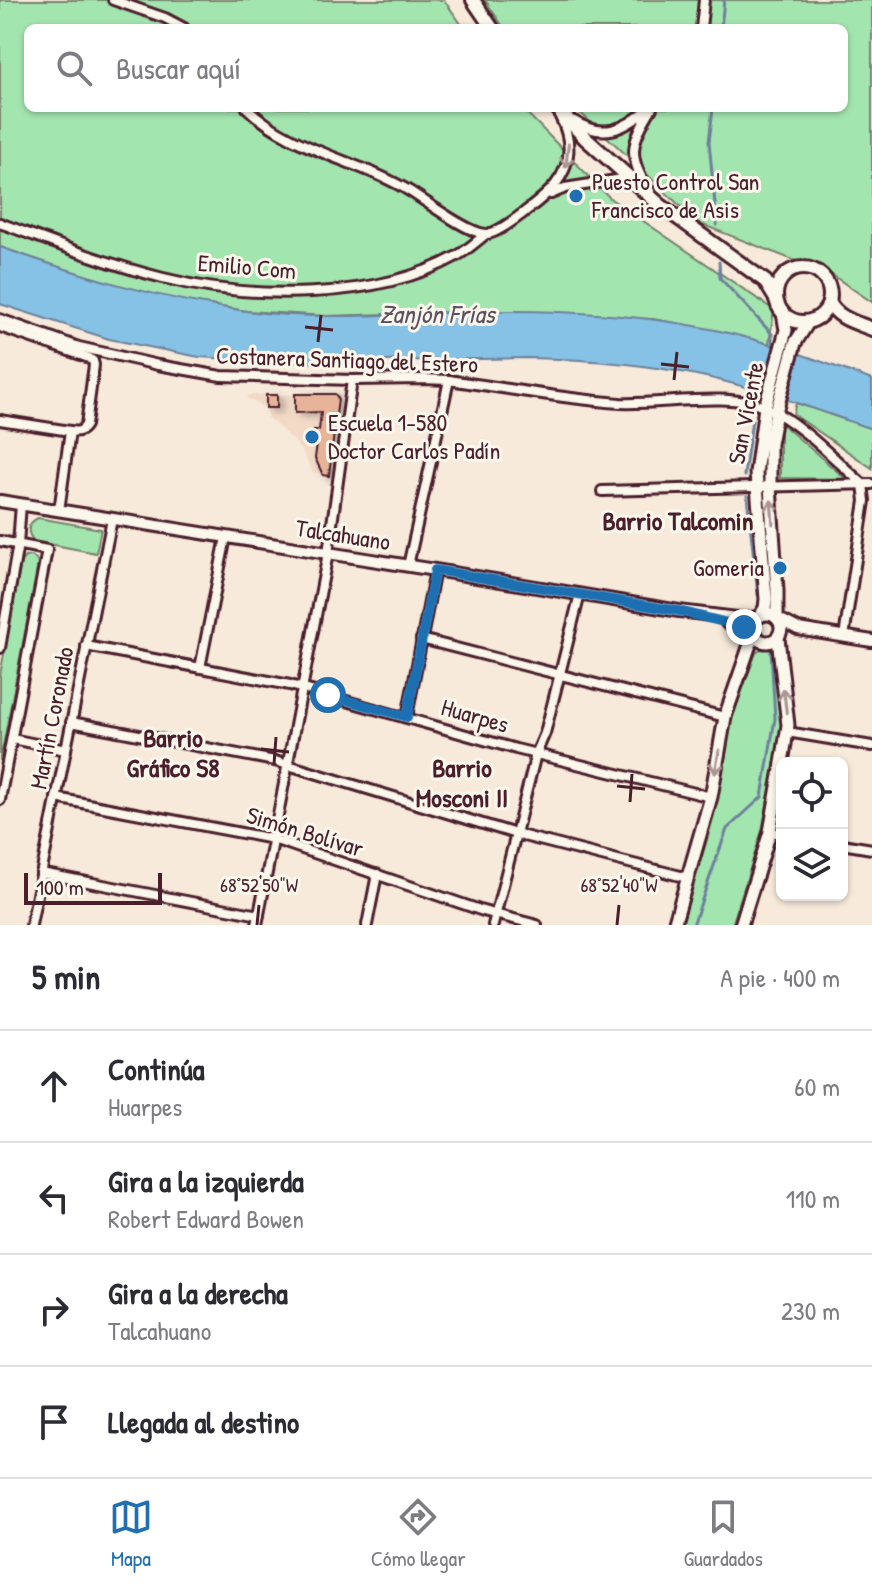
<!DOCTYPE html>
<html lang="es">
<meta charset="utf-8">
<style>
:root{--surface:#fff;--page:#f7f7f7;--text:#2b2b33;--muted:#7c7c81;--line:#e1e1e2;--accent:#1f6fb2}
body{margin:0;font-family:"Patrick Hand",sans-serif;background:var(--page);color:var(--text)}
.controls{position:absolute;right:24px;bottom:24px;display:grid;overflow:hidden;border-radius:12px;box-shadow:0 2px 6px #0004}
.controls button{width:72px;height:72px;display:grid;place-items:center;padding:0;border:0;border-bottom:2px solid var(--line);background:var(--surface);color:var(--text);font:40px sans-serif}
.scale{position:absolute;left:24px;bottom:20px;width:138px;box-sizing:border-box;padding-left:8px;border:4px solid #4a1f2b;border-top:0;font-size:22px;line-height:28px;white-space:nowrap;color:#4a1f2b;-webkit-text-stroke:6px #fbf7ec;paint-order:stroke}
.stop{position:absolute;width:24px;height:24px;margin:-18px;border:6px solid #1f6fb2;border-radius:50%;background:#fff}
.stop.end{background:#1f6fb2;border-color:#fff;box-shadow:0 2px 8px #0008}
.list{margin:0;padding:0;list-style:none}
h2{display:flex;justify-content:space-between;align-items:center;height:104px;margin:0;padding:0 32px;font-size:34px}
h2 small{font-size:26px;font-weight:400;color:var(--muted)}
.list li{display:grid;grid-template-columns:52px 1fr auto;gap:24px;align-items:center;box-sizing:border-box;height:112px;padding:0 32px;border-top:2px solid var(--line)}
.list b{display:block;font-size:30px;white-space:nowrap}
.list p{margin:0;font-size:26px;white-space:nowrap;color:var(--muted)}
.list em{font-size:26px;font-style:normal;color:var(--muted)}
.icon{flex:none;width:44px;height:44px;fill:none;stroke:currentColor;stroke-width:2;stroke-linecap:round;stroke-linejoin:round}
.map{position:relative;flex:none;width:872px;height:925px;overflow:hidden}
.search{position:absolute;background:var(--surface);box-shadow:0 2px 6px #0004;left:24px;right:24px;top:24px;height:88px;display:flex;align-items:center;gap:20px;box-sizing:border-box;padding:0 28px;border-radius:12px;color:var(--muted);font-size:30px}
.sheet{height:552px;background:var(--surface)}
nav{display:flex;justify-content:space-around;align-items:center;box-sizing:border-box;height:112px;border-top:2px solid var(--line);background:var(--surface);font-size:22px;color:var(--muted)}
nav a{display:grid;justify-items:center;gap:4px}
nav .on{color:var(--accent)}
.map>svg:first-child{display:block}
.built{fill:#f2dac7}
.green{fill:#a3e5af;stroke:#76826d;stroke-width:2}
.water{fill:#86c2e5;stroke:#6e819b;stroke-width:2}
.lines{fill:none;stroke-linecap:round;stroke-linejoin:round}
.stream{stroke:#6e819b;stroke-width:3}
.building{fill:#e7b499;stroke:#4a1f2b;stroke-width:2;filter:url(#shadow)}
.minor-casing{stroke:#4a1f2b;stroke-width:14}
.tertiary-casing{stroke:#4a1f2b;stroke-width:16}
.secondary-casing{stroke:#4a1f2b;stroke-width:17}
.primary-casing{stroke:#4a1f2b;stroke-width:18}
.minor{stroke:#fbf7ec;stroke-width:8}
.tertiary{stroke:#fbf7ec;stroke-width:10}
.secondary{stroke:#fbf7ec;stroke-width:11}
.primary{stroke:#fbf7ec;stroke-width:12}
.oneway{stroke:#ab9695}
.route{stroke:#1f6fb2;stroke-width:10}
.ticks{fill:none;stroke:#4a1f2b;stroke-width:3}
.poi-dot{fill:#1f6fb2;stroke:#fbf7ec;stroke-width:3}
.labels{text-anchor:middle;stroke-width:6;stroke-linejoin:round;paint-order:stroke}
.poi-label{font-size:24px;fill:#4a1f2b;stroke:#fbf7ec;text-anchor:start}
.street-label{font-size:24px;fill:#4a1f2b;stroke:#fbf7ec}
.water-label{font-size:26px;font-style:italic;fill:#5c5063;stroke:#fbf7ec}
.neighbourhood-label{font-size:26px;font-weight:bold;fill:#4a1f2b;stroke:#fbf7ec}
.ticks-label{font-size:20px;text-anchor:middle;fill:#4a1f2b;stroke:#fbf7ec;stroke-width:6;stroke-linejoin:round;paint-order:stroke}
</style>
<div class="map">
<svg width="872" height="925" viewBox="0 0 872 925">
<defs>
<filter id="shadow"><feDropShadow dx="5" dy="3" stdDeviation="4" flood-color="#0004"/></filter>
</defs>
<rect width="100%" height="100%" fill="#f7eadb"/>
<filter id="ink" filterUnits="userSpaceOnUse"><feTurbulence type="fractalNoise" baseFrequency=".0125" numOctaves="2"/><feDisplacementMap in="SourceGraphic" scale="16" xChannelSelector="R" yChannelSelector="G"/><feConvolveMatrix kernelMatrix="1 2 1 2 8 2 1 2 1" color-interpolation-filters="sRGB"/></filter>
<g filter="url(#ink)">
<path class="built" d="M335,394l3,4 -9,78 -16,-3 -9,-18 -10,-14 -27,-24v-8l-20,-11 1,-3z"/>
<g class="green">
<path d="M0,0h444l20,28h-436v80h494l89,91 163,111 -5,34 -55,-14 -61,-11 -203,-7 -124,4 -79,-5 -81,-13 -39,-10 -39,-11 -88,-30z"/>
<path d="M485,0h387v302l-40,-27 -134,-52 -81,-77 -42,-38h269v-80h-340z"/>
<path d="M796,403l76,26v39l-79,-54z"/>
<path d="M783,425l63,54 -66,-1v-52z"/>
<path d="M38,518l63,11 -5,24 -62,-12c-8,-8 -7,-18 4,-23z"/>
<path d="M31,556l5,3 2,6 -38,196v-86l21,-113 4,-5z"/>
<path d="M762,648h7l4,5 9,68 -1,10 -19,100 -30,94h-50l32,-110 16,-92 26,-70z"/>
</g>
<path class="water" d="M0,247c83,29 158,52 246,64 90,12 181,-1 272,0 84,1 170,8 251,33 35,10 69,24 103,36v49c-54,-19 -109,-39 -166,-52 -59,-13 -118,-18 -178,-19l-242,5 -87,-6 -90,-18 -109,-35z"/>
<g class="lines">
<g class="stream">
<path d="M721,28l3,-28"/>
<path d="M713,108l-4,34 8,83"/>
<path d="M719,262l1,16 52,56v11"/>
<path d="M744,476l8,-56"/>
<path d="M747,496l11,99"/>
<path d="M693,925l34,-96 35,-32 13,-78 -4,-68"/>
</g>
</g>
<g class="building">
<path d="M295,394h40l3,4 -9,78 -6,-1 -8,-17 2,-14 -4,-1 1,-13h5l2,-18 -26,1z"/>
<rect x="266" y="395" width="11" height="13"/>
</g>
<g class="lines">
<defs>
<g id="minor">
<path d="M113,0l52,18 19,10"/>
<path d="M701,28l3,-28"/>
<path d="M247,108c45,43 112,52 164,84 16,10 57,41 75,42 13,1 60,-38 69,-49 17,-21 17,-45 5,-68"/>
<path d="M574,121c29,18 50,9 74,-12"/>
<path d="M650,191c-24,-34 -19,-49 2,-83"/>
<path d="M551,194l14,-6 64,-10"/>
<path d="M0,223c54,20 107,41 163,55 87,22 213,23 294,-22 10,-6 20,-15 29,-22"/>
<path d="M0,319l79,28 79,18 63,11 131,4 70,-1 27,1c57,8 114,19 171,23 42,2 109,-12 147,5 31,13 69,53 96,76"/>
<path d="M0,327l89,31 4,3 1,4 -8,60c-4,7 -9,7 -16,6l-11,80"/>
<path d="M0,420l70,11"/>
<path d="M602,491l270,-7"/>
<path d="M0,541l47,9 -47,250"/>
<path d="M408,566l41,-186"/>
<path d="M844,637l21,-136 -2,-17"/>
<path d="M421,639l304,78"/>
<path d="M86,646l204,39 226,64 195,48"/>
<path d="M0,648l18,-104 3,-40"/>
<path d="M200,668l26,-131"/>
<path d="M407,717l28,-147"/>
<path d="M71,722l204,39 241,73 172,44"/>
<path d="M787,732l85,14"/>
<path d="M12,739l54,11"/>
<path d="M56,798l217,41 210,72 54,14"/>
<path d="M770,832l12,2"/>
<path d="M842,844l30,5"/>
<path d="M41,873l218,42"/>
<path d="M31,925l81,-406"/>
<path d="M257,925l71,-372 24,-173"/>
<path d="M367,925l10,-51"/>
<path d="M493,925l43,-171 9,-21 35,-139"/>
</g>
<g id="tertiary">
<path d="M0,501l435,69 244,41 66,8 13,-2"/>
<path d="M779,619l19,10 74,12"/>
<path d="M727,623l26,8"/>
</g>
<g id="secondary">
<circle cx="767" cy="628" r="14"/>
<path d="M760,616l5,-8 1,-9 -10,-126 9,-66 21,-77 -3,-17"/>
<path d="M777,618v-28l-7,-104v-42l6,-32 19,-69 14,-22"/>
<path d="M778,638l10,87 -6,38"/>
<path d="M674,925l37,-128 14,-80 29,-84"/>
<path d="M741,925l29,-93 12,-68"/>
</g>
<g id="primary">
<path d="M473,0l19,28"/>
<path d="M557,108l28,30 75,67 105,76 11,18"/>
<circle cx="803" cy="295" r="27"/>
<path d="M829,302c9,17 26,20 43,27"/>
</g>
</defs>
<use href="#minor" class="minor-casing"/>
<use href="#tertiary" class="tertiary-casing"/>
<use href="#secondary" class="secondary-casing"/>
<use href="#primary" class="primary-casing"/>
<use href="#minor" class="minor"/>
<use href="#tertiary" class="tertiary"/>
<use href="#secondary" class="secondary"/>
<use href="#primary" class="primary"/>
</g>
<defs><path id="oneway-shaft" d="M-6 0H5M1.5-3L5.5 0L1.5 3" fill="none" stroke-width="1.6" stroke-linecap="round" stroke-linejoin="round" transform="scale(2)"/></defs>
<g class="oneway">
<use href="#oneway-shaft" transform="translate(567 156) rotate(97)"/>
<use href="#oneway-shaft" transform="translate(772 512) rotate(-94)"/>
<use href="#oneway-shaft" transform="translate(785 701) rotate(-97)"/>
<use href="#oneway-shaft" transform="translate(717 762) rotate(100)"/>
</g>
</g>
<g class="lines" filter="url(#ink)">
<path class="route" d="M328,695l79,22 28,-147 244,41 65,16"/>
</g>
<path class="ticks" d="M305,327l28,3M318,342l3,-27M661,364l28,3M674,380l3,-28M261,749l28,3M274,764l2,-27M617,786l28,3M630,802l2,-28M257,925l2,-20M617,925l2,-20"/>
<g class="poi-dot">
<circle cx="576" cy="196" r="8"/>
<circle cx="312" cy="437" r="8"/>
<circle cx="780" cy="568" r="8"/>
</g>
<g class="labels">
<g class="poi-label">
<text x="592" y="190">Puesto Control San<tspan x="592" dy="28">Francisco de Asis</tspan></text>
<text x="328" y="431">Escuela 1-580<tspan x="328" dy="28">Doctor Carlos Padín</tspan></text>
<text x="764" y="576" text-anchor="end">Gomeria</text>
</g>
<g class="street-label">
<text transform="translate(247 267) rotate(5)" y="8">Emilio Com</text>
<text transform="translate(347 360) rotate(2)" y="8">Costanera Santiago del Estero</text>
<text transform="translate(746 413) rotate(-79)" y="8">San Vicente</text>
<text transform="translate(343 535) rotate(9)" y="8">Talcahuano</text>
<text transform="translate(475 716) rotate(16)" y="8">Huarpes</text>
<text transform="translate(52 718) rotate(-79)" y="8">Martín Coronado</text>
<text transform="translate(305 832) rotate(17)" y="8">Simón Bolívar</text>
</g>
<g class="water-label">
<text x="437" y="323">Zanjón Frías</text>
</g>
<g class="neighbourhood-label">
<text x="678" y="530">Barrio Talcomin</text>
<text x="173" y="747">Barrio<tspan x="173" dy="30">Gráfico S8</tspan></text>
<text x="462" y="777">Barrio<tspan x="462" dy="30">Mosconi II</tspan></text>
</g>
</g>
<g class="ticks-label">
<text x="259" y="892">68°52'50"W</text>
<text x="619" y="892">68°52'40"W</text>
</g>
</svg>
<div class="controls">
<button><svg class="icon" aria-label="locate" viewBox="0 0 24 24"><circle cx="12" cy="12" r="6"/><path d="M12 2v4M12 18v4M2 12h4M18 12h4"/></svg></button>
<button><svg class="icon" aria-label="layers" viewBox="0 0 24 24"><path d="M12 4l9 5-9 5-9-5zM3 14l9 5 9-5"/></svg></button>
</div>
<div class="scale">100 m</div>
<div class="stop" style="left:328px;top:695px"></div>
<div class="stop end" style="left:744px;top:627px"></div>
<div class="search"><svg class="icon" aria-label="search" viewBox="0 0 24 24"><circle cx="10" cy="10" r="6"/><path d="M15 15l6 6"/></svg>Buscar aquí</div>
</div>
<section class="sheet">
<h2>5 min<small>A pie · 400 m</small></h2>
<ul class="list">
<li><svg class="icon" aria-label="ahead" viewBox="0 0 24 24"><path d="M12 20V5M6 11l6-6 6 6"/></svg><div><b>Continúa</b><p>Huarpes</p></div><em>60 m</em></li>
<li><svg class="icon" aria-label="left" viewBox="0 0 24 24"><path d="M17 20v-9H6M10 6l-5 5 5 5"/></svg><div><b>Gira a la izquierda</b><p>Robert Edward Bowen</p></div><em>110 m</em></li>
<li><svg class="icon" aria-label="right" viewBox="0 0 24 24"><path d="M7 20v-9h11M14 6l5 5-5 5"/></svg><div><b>Gira a la derecha</b><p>Talcahuano</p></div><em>230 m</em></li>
<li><svg class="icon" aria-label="arrive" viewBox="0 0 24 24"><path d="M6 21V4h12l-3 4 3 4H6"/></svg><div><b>Llegada al destino</b></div></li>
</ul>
</section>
<nav>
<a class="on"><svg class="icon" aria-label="map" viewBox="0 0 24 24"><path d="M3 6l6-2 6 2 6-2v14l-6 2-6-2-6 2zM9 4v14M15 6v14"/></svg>Mapa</a>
<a><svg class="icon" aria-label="directions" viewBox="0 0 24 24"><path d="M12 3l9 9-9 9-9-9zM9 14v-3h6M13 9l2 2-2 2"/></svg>Cómo llegar</a>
<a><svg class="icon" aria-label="saved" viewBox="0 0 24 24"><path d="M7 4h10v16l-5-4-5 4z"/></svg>Guardados</a>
</nav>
